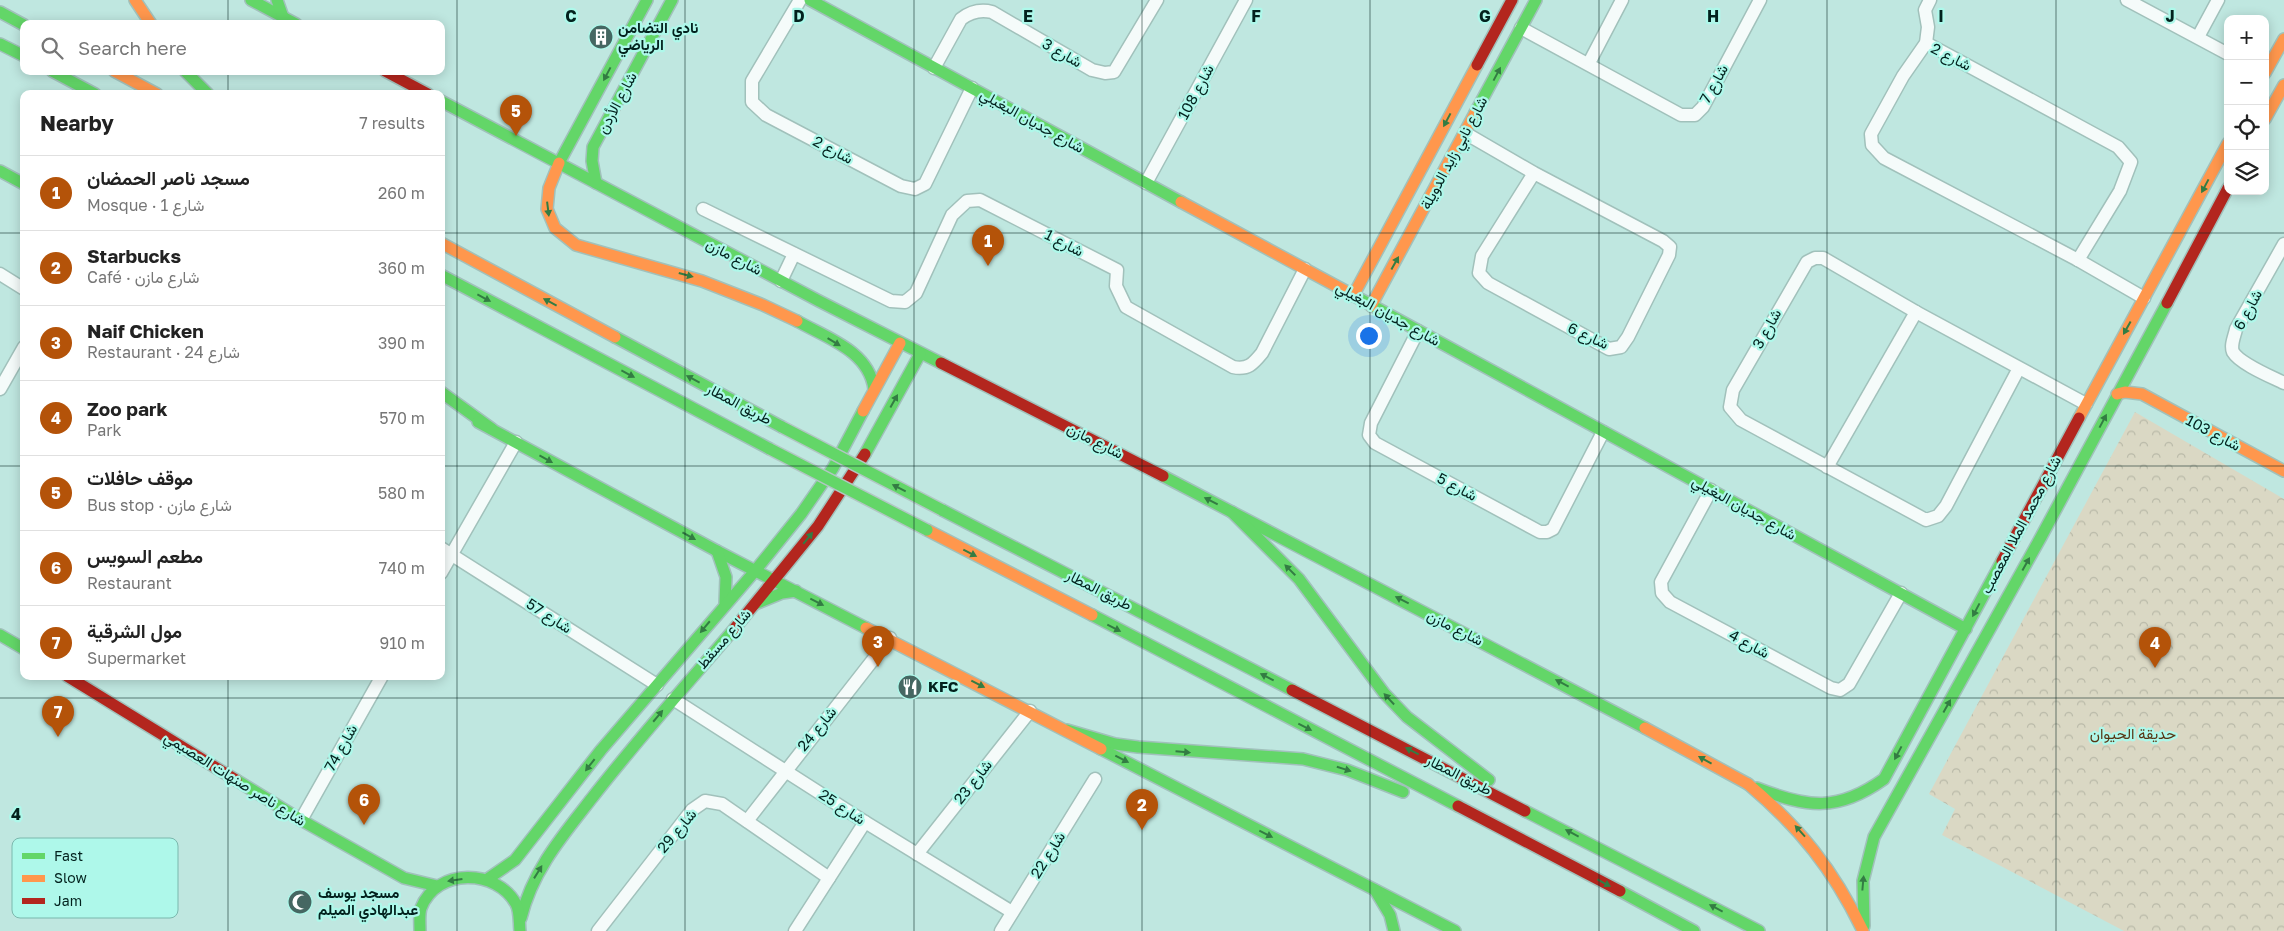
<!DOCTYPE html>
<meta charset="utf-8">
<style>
:root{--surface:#fff;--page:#f6f6f6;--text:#222;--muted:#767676;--line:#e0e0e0;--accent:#b45309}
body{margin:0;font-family:"Golos Text",Vazirmatn,sans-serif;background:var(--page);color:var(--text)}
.controls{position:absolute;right:15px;top:15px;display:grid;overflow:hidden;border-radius:10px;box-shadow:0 2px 12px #0003}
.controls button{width:45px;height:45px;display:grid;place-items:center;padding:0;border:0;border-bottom:1px solid var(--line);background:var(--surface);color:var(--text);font:25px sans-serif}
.you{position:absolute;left:1368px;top:335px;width:18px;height:18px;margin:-12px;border:4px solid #fff;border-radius:50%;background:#1a73e8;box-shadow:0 0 0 8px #1a73e833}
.badge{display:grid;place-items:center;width:32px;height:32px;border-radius:50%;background:var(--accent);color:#fff;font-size:16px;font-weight:700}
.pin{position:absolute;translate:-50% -41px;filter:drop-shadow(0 1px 2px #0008)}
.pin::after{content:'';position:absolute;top:26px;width:18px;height:15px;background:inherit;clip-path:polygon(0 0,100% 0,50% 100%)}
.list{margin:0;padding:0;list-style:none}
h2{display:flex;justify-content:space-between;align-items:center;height:65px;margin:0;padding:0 20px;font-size:21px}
h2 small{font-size:16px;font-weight:400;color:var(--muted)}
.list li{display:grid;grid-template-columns:32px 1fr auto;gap:15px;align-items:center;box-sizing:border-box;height:75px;padding:0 20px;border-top:1px solid var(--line)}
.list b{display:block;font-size:19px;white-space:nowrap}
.list p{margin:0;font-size:16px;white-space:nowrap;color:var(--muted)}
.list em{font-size:16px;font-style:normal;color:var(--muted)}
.icon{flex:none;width:28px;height:28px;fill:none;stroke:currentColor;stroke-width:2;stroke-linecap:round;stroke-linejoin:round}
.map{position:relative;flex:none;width:2284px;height:931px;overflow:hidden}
.search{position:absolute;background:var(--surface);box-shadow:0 2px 12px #0003;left:20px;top:20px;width:425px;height:55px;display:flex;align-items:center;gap:12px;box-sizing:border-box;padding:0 18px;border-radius:10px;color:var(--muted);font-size:19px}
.panel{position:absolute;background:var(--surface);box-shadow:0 2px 12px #0003;left:20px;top:90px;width:425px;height:590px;border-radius:10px}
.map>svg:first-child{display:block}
.park{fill:url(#park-crowns)}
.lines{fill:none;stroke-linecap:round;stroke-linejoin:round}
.street-casing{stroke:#a1c1bb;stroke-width:15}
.fast-casing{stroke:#a1c1bb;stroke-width:14}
.slow-casing{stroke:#a1c1bb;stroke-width:14}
.jam-casing{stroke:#a1c1bb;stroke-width:14}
.street{stroke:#f5fbfa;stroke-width:12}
.fast{stroke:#63d668;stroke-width:11}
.slow{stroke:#ff974d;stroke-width:11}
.jam{stroke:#b3261e;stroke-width:11}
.fast-bridge-casing{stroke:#b1c6c3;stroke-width:14;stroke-linecap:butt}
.fast-bridge{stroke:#63d668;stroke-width:11}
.oneway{fill:#337c43}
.grid{fill:none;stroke:#03221e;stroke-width:1;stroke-opacity:0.55}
.labels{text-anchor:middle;stroke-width:4.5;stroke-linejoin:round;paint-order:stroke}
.poi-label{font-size:15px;font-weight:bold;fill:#03221e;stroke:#aef8ea;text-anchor:start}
.street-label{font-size:15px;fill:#03221e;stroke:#aef8ea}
.park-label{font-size:15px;fill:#573412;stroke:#aef8ea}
.key{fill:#aef8ea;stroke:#7bb8ad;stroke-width:1}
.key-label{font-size:14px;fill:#03221e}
.grid-label{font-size:16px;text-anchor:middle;font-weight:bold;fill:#03221e;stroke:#aef8ea;stroke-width:4.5;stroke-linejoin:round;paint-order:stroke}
</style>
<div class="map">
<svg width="2284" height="931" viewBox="0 0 2284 931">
<defs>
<pattern id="park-crowns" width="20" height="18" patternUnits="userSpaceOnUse" patternTransform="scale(1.25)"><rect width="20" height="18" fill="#dad8c4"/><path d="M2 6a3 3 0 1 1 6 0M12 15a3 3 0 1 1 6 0" fill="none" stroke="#b9b9a8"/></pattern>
</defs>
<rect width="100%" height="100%" fill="#bfe7e0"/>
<path class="park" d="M2135,412l149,87v432h-160l-182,-96 13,-26 -26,-15z"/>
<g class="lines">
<defs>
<g id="street">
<path d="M800,0l-48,81v21l14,13 135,71 14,3 10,-5 47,-96"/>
<path d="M1930,0l-5,10 3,17 -2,16 -23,33 -32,58 1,11 12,13 194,102 66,38"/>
<path d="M2127,0l101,54"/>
<path d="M1521,28l160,87h14l8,-8 57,-107"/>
<path d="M2198,37l20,-37"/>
<path d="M1926,43l192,104 13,15 -11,29 -42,69"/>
<path d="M1589,63l33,-63"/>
<path d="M934,68l27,-49c9,-7 19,-10 31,-7l100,58 13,3 9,-1 43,-72"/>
<path d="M1465,133l69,40 129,68 7,6 -1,8 -41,82 -7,10 -12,2 -121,-66 -9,-10 3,-17 52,-83"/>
<path d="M1146,183l100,-183"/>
<path d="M703,209l188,92 14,1 11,-9 36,-78 15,-14 13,-1 137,70 -1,16 10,21 107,60c15,3 20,-3 29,-14l43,-84"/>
<path d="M2284,244l-48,85c-1,6 -6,16 -3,23 7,12 39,25 51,31"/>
<path d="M0,274l24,15"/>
<path d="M781,281l13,-27"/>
<path d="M1418,331l-47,92 -2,12 6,8 165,89h7l6,-3 50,-97"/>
<path d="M2019,368l-73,138 -8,10 -12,4 -185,-100 -11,-13 3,-17 74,-128 8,-4h8l93,54 170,92"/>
<path d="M0,389l24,-42"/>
<path d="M1827,467l89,-155"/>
<path d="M1711,490l-50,92 1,11 8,9 161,86 9,2 9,-6 52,-91"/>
<path d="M441,548l216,137"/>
<path d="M441,573l75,-131"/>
<path d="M673,699l192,123 147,90"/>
<path d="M301,820l81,-144"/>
<path d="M747,821l143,-183"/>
<path d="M917,854l113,-143"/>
<path d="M598,931l94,-121 13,-9 17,3 107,74"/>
<path d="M795,931l70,-109"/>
<path d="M1001,931l94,-152"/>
</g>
<g id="fast">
<path d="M251,0l45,24"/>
<path d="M277,0l6,17"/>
<path d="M810,0l371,202"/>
<path d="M0,12l24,13"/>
<path d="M0,44l24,12"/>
<path d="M52,71l43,23"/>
<path d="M185,71l23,23"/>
<path d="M441,101l378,200 122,62"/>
<path d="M1475,113l61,-113"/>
<path d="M559,163l88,-163"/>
<path d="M0,171l24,13"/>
<path d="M596,183l-4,-22 1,-14 79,-147"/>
<path d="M441,275l329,174"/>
<path d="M1351,294l615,335"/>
<path d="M797,321c30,17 72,30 77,68"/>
<path d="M615,337l167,90"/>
<path d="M441,392l51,37"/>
<path d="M478,422l239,129 149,77"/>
<path d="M865,454l55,-100"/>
<path d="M1163,476l482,252"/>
<path d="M942,510l350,180"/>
<path d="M1232,512l67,67 85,114 23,24 82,63"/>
<path d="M717,551l9,26 -1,26"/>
<path d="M755,604l27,-11 14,-2"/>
<path d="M1092,615l366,191"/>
<path d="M0,635l24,14"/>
<path d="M1067,730l48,14 23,3 165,12 44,11 56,22"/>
<path d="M1101,749l354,182"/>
<path d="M236,780l65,40 103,58 33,8"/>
<path d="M1757,788c51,20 81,24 127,-9l118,-218"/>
<path d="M1525,811l234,120"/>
<path d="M489,878l26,-18 86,-110 154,-179 46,-57 32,-46 30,-57"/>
<path d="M1375,890l15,25 4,16"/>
<path d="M1620,891l74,40"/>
<path d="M521,918c11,-47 42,-83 71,-120 46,-59 95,-114 143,-170"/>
<path d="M1864,926l-1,-45 11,-44 167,-300 126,-234"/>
<path d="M420,931c0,-7 -1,-17 1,-23 16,-41 76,-39 95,-4 4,7 3,19 4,27"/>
</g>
<g id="slow">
<path d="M135,0l16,24"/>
<path d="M114,71l43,23"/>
<path d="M2265,73l19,-34"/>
<path d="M2265,119l19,-34"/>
<path d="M559,163l-10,25 -2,21 8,19 21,17 126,36 61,24 34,16"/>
<path d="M1181,202l170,92"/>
<path d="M441,243l174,94"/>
<path d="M1353,296l124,-231"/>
<path d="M1371,306l104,-193"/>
<path d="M2117,394l8,-2 17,2 142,77"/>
<path d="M863,411l37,-68"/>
<path d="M2079,418l149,-275"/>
<path d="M927,530l165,85"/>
<path d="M866,628l235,121"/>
<path d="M1645,728l103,56"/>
<path d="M1748,784c52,44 85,85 115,147"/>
</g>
<g id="jam">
<path d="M1477,65l35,-65"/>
<path d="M385,71l43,23"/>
<path d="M2167,303l61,-115"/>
<path d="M941,363l222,113"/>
<path d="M2002,561l77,-143"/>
<path d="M735,628l83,-102 47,-72"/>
<path d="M67,676l169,104"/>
<path d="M1292,690l233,121"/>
<path d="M1458,806l162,85"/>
</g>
</defs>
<use href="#street" class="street-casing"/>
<use href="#fast" class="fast-casing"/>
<use href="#slow" class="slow-casing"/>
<use href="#jam" class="jam-casing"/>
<use href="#street" class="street"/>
<use href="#fast" class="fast"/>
<use href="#slow" class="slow"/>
<use href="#jam" class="jam"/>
<defs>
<g id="fast-bridge">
<path d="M782,427l160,83"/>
<path d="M770,449l157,81"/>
</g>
</defs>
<use href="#fast-bridge" class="fast-bridge-casing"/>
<use href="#fast-bridge" class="fast-bridge"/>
</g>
<defs><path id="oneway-solid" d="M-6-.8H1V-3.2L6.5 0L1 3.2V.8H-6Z" transform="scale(1.25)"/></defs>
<g class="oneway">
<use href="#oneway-solid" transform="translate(607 74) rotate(118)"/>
<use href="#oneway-solid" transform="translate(1497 74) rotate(-62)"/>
<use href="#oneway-solid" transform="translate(1447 120) rotate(118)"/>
<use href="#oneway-solid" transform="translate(2205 186) rotate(118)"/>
<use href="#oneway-solid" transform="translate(548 209) rotate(83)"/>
<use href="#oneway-solid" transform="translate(1395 263) rotate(-61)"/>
<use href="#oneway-solid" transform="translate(686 275) rotate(15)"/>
<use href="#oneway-solid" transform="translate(484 298) rotate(28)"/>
<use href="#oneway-solid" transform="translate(550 302) rotate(-152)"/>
<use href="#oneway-solid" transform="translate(2127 328) rotate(119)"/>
<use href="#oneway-solid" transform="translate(834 342) rotate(31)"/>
<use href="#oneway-solid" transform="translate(628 374) rotate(28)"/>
<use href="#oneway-solid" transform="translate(693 379) rotate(-152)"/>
<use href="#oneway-solid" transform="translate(894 401) rotate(-61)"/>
<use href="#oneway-solid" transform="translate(2103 421) rotate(-62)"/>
<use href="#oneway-solid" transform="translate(546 459) rotate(29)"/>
<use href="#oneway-solid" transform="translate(899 488) rotate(-153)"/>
<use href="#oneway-solid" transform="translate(1211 501) rotate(-153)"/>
<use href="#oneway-solid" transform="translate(689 536) rotate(29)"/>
<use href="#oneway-solid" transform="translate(808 538) rotate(-51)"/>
<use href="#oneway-solid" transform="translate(970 553) rotate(27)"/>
<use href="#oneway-solid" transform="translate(2026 564) rotate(-61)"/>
<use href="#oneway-solid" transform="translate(1290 570) rotate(-135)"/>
<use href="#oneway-solid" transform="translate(1402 600) rotate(-153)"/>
<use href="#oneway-solid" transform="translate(817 602) rotate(27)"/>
<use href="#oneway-solid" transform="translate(1976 610) rotate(118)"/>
<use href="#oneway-solid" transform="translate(705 627) rotate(130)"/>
<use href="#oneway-solid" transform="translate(1114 628) rotate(27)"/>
<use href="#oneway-solid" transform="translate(1267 677) rotate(-153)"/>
<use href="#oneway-solid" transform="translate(1562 683) rotate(-152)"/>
<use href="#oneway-solid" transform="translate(978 684) rotate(27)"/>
<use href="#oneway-solid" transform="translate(1389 699) rotate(-133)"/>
<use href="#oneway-solid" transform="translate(1947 706) rotate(-61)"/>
<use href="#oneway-solid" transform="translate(658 716) rotate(-50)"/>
<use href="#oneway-solid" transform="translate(1305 727) rotate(27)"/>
<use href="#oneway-solid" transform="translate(1412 751) rotate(-153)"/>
<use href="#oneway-solid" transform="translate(1183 752) rotate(5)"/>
<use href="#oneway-solid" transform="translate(1898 753) rotate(118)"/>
<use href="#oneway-solid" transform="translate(1122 759) rotate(27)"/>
<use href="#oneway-solid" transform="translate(1705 760) rotate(-151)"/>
<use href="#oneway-solid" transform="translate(590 765) rotate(128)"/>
<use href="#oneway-solid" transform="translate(1344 769) rotate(17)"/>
<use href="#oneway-solid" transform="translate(1800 831) rotate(-132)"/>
<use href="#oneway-solid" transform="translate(1572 833) rotate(-152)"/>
<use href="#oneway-solid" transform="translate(1266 834) rotate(27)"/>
<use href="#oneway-solid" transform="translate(538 872) rotate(-58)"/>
<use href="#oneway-solid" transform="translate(455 880) rotate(172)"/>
<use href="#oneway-solid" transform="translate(1604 883) rotate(28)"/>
<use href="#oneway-solid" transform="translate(1863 883) rotate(-85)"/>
<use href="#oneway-solid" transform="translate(1716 908) rotate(-152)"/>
</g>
<path class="grid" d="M228,0v24M457,0v931M685,0v931M914,0v931M1142,0v931M1370,0v931M1599,0v931M1827,0v931M2056,0v931M228,71v23M0,233h24M441,233h1843M0,466h24M441,466h1843M228,676v255M0,698h2284"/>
<defs>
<symbol id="building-disc" viewBox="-11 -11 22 22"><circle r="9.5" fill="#456762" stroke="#aef8ea"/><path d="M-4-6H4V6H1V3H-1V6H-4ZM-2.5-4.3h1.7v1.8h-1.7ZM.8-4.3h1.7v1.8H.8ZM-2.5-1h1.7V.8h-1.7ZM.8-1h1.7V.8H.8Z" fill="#fff"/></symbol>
<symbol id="restaurant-disc" viewBox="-11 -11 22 22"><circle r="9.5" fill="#456762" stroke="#aef8ea"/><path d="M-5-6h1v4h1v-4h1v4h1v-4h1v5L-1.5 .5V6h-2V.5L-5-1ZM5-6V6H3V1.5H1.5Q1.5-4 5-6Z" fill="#fff"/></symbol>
<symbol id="mosque-disc" viewBox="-11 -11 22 22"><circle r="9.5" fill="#456762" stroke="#aef8ea"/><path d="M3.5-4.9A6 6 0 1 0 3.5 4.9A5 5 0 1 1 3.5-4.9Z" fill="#fff"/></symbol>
</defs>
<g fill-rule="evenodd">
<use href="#building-disc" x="587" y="23" width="28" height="28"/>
<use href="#restaurant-disc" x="896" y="673" width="28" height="28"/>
<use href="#mosque-disc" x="286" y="888" width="28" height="28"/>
</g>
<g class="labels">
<g class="poi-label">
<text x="618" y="33">نادي التضامن<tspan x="618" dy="17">الرياضي</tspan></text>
<text x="928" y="692">KFC</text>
<text x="318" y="898">مسجد يوسف<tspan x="318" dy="17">عبدالهادي الميلم</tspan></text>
</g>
<g class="street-label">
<text transform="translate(1062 53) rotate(30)" y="5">شارع 3</text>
<text transform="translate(1951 57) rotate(27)" y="5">شارع 2</text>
<text transform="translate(1714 84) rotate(-61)" y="5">شارع 7</text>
<text transform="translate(1196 92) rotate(-62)" y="5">شارع 108</text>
<text transform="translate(617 103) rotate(-62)" y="5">شارع الأردن</text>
<text transform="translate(1032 121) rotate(29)" y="5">شارع جديان البغيلي</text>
<text transform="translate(833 150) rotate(28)" y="5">شارع 2</text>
<text transform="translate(1454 153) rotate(-62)" y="5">شارع نابي زايد الدويلة</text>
<text transform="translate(1064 243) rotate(27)" y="5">شارع 1</text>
<text transform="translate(734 257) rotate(28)" y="5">شارع مازن</text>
<text transform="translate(2248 310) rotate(-62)" y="5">شارع 6</text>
<text transform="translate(1388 314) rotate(29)" y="5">شارع جديان البغيلي</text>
<text transform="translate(1767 329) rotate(-61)" y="5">شارع 3</text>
<text transform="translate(1588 336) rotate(25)" y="5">شارع 6</text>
<text transform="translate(739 404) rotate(28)" y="5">طريق المطار</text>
<text transform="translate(2213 433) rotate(28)" y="5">شارع 103</text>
<text transform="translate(1095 441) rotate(27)" y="5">شارع مازن</text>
<text transform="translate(1457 487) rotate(28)" y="5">شارع 5</text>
<text transform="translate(1744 508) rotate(29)" y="5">شارع جديان البغيلي</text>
<text transform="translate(2021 525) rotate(-62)" y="5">شارع محمد الملا المعصب</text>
<text transform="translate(1099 590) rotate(27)" y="5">طريق المطار</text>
<text transform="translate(549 616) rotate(33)" y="5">شارع 57</text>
<text transform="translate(1455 628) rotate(27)" y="5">شارع مازن</text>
<text transform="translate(724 639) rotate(-49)" y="5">شارع مسقط</text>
<text transform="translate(1749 644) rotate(28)" y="5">شارع 4</text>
<text transform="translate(817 729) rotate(-51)" y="5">شارع 24</text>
<text transform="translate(341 748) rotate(-61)" y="5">شارع 74</text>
<text transform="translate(1459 775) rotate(27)" y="5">طريق المطار</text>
<text transform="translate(235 779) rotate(32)" y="5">شارع ناصر صنهات العصيمي</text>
<text transform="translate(973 782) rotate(-52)" y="5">شارع 23</text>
<text transform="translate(842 807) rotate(33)" y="5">شارع 25</text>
<text transform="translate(677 831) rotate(-50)" y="5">شارع 29</text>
<text transform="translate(1048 855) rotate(-58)" y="5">شارع 22</text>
</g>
<g class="park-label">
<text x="2133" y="739">حديقة الحيوان</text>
</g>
</g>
<rect x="12" y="838" width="166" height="80" rx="8" class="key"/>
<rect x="22" y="853" width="23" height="6" fill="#63d668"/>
<rect x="22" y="875" width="23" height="7" fill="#ff974d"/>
<rect x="22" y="898" width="23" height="6" fill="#b3261e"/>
<g class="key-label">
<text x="54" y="861">Fast</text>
<text x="54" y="883">Slow</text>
<text x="54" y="906">Jam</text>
</g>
<g class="grid-label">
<text x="571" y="22">C</text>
<text x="799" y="22">D</text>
<text x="1028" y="22">E</text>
<text x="1256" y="22">F</text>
<text x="1485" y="22">G</text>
<text x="1713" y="22">H</text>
<text x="1941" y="22">I</text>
<text x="2170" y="22">J</text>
<text x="16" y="820">4</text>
</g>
</svg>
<div class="controls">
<button>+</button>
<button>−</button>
<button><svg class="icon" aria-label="locate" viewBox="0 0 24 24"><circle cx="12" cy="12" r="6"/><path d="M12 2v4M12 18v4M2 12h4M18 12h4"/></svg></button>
<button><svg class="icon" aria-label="layers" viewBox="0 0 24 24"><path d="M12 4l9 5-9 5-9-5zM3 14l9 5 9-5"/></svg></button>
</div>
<div class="you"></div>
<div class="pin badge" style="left:988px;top:266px">1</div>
<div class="pin badge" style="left:1142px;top:830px">2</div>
<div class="pin badge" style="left:878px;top:667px">3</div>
<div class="pin badge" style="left:2155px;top:668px">4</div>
<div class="pin badge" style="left:516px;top:136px">5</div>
<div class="pin badge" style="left:364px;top:825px">6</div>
<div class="pin badge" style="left:58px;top:737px">7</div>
<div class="search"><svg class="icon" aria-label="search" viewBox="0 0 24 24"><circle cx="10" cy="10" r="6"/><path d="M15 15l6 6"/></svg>Search here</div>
<section class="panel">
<h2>Nearby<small>7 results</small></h2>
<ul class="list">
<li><span class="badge">1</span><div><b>مسجد ناصر الحمضان</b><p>Mosque · شارع 1</p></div><em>260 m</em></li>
<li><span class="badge">2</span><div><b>Starbucks</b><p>Café · شارع مازن</p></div><em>360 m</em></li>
<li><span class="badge">3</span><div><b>Naif Chicken</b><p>Restaurant · شارع 24</p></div><em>390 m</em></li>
<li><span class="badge">4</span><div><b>Zoo park</b><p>Park</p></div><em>570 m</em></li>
<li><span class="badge">5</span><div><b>موقف حافلات</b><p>Bus stop · شارع مازن</p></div><em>580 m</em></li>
<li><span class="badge">6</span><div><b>مطعم السويس</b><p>Restaurant</p></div><em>740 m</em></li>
<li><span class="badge">7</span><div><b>مول الشرقية</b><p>Supermarket</p></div><em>910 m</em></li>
</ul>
</section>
</div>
